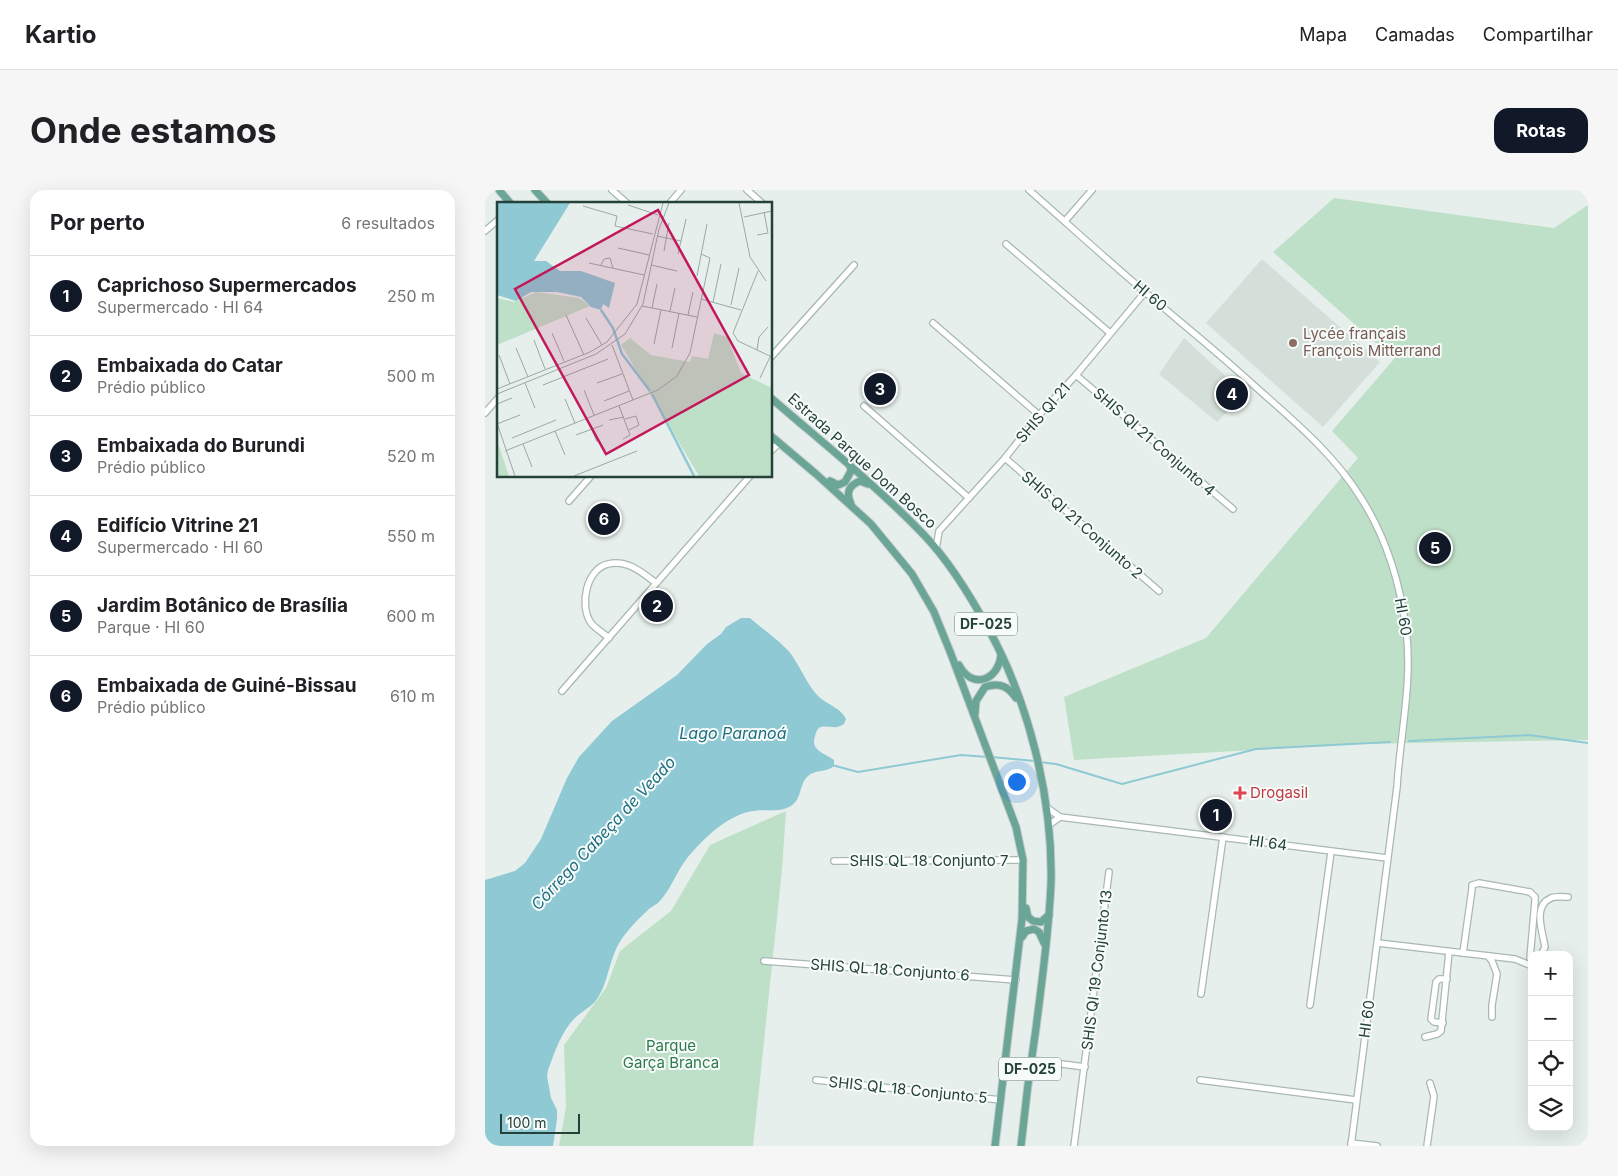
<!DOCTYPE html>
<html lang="pt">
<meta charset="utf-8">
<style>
:root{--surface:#fff;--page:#f6f6f6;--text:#202124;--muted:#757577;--line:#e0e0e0;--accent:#111827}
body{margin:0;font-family:Inter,sans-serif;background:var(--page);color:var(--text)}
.controls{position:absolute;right:15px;bottom:15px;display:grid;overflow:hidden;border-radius:10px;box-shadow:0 5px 20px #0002}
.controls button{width:45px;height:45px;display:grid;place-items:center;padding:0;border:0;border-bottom:1px solid var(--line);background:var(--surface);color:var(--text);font:25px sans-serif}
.scale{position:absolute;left:15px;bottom:12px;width:80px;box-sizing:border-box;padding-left:5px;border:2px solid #24423a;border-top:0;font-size:14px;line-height:18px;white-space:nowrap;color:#24423a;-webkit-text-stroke:4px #f7fbf9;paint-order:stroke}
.you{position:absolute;left:531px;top:591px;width:18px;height:18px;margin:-12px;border:4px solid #fff;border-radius:50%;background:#1a73e8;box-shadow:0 0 0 8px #1a73e833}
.badge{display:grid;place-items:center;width:32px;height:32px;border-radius:50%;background:var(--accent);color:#fff;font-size:16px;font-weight:700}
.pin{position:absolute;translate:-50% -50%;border:2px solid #fff;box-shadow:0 1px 5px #0006}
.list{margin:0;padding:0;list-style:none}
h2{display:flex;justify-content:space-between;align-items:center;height:65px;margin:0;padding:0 20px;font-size:21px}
h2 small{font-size:16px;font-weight:400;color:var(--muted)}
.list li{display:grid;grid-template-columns:32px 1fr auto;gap:15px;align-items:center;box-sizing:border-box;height:80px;padding:0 20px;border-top:1px solid var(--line)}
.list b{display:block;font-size:19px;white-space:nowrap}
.list p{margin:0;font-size:16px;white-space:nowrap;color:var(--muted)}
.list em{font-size:16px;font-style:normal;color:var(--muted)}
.icon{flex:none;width:28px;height:28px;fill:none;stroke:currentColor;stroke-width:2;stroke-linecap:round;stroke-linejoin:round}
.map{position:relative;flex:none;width:1103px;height:956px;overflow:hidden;border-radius:15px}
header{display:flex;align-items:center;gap:30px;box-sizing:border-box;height:70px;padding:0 25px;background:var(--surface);border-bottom:1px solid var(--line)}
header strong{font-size:24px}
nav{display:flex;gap:28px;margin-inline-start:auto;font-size:18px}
.intro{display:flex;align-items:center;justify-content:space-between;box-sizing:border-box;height:120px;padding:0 30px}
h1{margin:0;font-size:35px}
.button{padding:12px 22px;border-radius:15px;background:var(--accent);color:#fff;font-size:18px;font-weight:700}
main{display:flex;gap:30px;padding:0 30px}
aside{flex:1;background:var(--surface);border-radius:15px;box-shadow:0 5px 20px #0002}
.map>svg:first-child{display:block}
.built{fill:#d4dfda}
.green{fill:#bfe0c8}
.water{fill:#8ec9d4}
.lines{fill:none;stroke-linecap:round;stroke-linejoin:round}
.stream{stroke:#8ec9d4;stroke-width:2}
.minor-casing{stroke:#a8b8b2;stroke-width:8}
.major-casing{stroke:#c2cac8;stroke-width:9}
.minor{stroke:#fff;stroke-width:5.5}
.major{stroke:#6aa596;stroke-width:7}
.education-dot{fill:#8d6e63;stroke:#f7fbf9;stroke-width:2}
.health-dot{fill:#e0444e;stroke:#f7fbf9;stroke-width:2}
.labels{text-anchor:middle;stroke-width:4;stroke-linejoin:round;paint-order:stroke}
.shield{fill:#f7fbf9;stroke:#637a73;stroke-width:1}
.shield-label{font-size:14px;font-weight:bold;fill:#24423a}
.street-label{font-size:15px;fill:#24423a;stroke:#f7fbf9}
.education-label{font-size:15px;fill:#785e54;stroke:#f7fbf9;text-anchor:start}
.health-label{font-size:15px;fill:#be3a42;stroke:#f7fbf9;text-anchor:start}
.park-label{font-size:15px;fill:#2d7a4b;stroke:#f7fbf9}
.water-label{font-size:16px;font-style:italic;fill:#1c6f80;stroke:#f7fbf9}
.inset-river{fill:none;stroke:#8ec9d4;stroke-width:2.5}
.inset-road{fill:none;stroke:#98aaa4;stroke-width:1}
.view{fill:#c2185b;fill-opacity:0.15;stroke:#c2185b;stroke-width:2.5}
.inset-edge{fill:none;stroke:#24423a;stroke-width:2.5}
</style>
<header>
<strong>Kartio</strong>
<nav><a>Mapa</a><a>Camadas</a><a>Compartilhar</a></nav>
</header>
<div class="intro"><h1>Onde estamos</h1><a class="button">Rotas</a></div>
<main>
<aside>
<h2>Por perto<small>6 resultados</small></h2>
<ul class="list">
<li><span class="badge">1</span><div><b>Caprichoso Supermercados</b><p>Supermercado · HI 64</p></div><em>250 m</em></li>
<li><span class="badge">2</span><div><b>Embaixada do Catar</b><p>Prédio público</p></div><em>500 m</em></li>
<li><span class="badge">3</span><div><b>Embaixada do Burundi</b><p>Prédio público</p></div><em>520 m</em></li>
<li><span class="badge">4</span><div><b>Edifício Vitrine 21</b><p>Supermercado · HI 60</p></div><em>550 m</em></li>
<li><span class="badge">5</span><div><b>Jardim Botânico de Brasília</b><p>Parque · HI 60</p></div><em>600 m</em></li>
<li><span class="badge">6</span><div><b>Embaixada de Guiné-Bissau</b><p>Prédio público</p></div><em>610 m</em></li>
</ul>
</aside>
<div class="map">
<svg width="1103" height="956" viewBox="0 0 1103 956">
<rect width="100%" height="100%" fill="#e6efeb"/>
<g class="built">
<path d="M777,69l118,103 -57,65 -117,-104z"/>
<path d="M699,148l61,56 -28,28 -58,-48z"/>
</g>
<g class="green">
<path d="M849,8l220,30 34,-23v535l-229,4 -285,16 -10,-63 142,-59 152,-180 -26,-27 62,-72 -121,-107z"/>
<path d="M301,621l-4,59 -29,276h-194l7,-39 -2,-62 42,-57 14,-37 51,-40 39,-66z"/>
</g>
<path class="water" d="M256,428h9c11,10 33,25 41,36 10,14 16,31 28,43 9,8 22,11 27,22l-2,5c-4,2 -7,4 -11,3 -4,0 -9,-1 -12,0 -4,1 -5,6 -6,9 -5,15 10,17 19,24v6c-8,7 -20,3 -27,11 -8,8 -5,22 -16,29 -11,7 -26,3 -37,5 -13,1 -28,10 -38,18 -11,9 -23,21 -31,32 -10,14 -15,30 -27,42 -4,3 -9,5 -12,9 -9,8 -19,19 -25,28 -13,20 -12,45 -27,63 -5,5 -13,9 -18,14 -15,14 -21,35 -28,53l-1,6 4,22 6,12v9l-4,27h-68v-266l30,-9 10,-8 16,-24 26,-61 12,-21 33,-36 65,-46 30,-31 14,-10 5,-7z"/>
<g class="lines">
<g class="stream">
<path d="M924,551l120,-6 59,8"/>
<path d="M507,567l43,4"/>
<path d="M554,572l17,2 66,20 134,-35 134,-7"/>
<path d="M347,575l26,7 103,-17 27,2"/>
</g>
<defs>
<g id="minor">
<path d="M127,0l16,14"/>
<path d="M262,0l16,14"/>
<path d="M544,0c39,34 77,69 116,102 35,30 70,58 104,89 40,36 83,70 112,117 25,39 39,85 45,131 7,52 -6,106 -9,158l-46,359"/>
<path d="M184,14l12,-14"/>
<path d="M580,31l27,-31"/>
<path d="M0,41l14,-12"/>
<path d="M521,54l104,89"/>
<path d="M448,133l106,92"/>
<path d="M286,167l83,-92"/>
<path d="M591,185l157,134"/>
<path d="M379,216l105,92"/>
<path d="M0,223l14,-16"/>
<path d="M286,261l8,-8"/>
<path d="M520,268l154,133"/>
<path d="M84,311l22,-25"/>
<path d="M451,359l3,-18 66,-73 34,-43 37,-40 69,-83"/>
<path d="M124,448c-6,-5 -14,-10 -18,-15 -12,-17 -5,-54 17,-59 19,-5 35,9 48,19"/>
<path d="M77,501l188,-215"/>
<path d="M561,617l14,10 327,41"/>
<path d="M564,635l11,-8"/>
<path d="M349,671l189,-1"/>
<path d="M893,753l137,16 17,7"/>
<path d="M978,763l9,-64v-4l7,-2 51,9 5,5v4l-5,57"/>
<path d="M1056,765l4,-8c-2,-14 -13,-41 6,-49 5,-2 12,-1 17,-1"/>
<path d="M1003,766l4,5 5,13 -5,31v12"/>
<path d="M279,771l252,19"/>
<path d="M716,804l22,-157"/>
<path d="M825,815l21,-153"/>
<path d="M958,833l-9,-1 -3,-3 5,-37 3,-3h8"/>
<path d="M940,847l12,-3 4,-3 8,-79"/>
<path d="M546,870l54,7"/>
<path d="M331,890l185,20"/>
<path d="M715,890l156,20"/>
<path d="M866,953l26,3"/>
<path d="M589,956l35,-274"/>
<path d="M942,956l7,-50 -4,-13"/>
</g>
<g id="major">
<path d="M14,0l12,14"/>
<path d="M50,0l13,14"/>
<path d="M286,208c52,45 106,88 153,137 26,27 47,62 65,95 40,73 64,169 62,253 -2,49 -9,97 -15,145 -6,39 -11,78 -15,118"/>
<path d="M286,246l45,38 55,50 41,50 22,38 17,42 65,173 7,33 -1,59 -27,227"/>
<path d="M345,291l8,4 7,-3 6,-11 -1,-6"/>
<path d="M366,314c-5,-11 -3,-18 9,-23l8,3"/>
<path d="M474,475c13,25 39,16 42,-10"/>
<path d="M490,524l1,-13 9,-14c14,-5 23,-1 31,11"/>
<path d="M541,718l2,9 5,4 8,1 8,-7"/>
<path d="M537,747l4,-6 8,-2 5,3 5,11"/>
</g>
</defs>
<use href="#minor" class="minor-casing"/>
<use href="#major" class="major-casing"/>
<use href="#minor" class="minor"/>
<use href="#major" class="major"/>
</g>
<circle class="education-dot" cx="808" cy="153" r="5"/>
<path class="health-dot" d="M752.5 595.5h5v5h5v5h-5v5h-5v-5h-5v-5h5z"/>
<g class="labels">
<g class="shield">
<rect x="470" y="422.5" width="62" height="23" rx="4"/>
<rect x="514" y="867.5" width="62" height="23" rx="4"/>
</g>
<g class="shield-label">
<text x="501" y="439">DF-025</text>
<text x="545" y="884">DF-025</text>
</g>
<g class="street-label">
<text transform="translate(665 106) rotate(40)" y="5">HI 60</text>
<text transform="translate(558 223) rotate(-49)" y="5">SHIS QI 21</text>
<text transform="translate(669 252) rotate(41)" y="5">SHIS QI 21 Conjunto 4</text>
<text transform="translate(377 271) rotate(42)" y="5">Estrada Parque Dom Bosco</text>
<text transform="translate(597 335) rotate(41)" y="5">SHIS QI 21 Conjunto 2</text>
<text transform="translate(918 427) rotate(80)" y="5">HI 60</text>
<text transform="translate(783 653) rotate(8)" y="5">HI 64</text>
<text x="444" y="676">SHIS QL 18 Conjunto 7</text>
<text transform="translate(405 780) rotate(4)" y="5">SHIS QL 18 Conjunto 6</text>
<text transform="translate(612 780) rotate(-83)" y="5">SHIS QI 19 Conjunto 13</text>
<text transform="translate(882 829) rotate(-82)" y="5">HI 60</text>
<text transform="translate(423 900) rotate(6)" y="5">SHIS QL 18 Conjunto 5</text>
</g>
<g class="education-label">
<text x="818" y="149">Lycée français<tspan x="818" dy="17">François Mitterrand</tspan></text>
</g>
<g class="health-label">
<text x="765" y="608">Drogasil</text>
</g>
<g class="park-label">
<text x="186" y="861">Parque<tspan x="186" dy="17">Garça Branca</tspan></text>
</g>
<g class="water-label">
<text x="248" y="549">Lago Paranoá</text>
<text transform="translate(118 643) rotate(-47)" y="6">Córrego Cabeça de Veado</text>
</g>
</g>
<g transform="translate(12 12)">
<rect width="275" height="275" fill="#e6efeb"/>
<path d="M39,90l43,6 11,8 -93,39v-47l17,4zM217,131l13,4 14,36 31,15v88h-73l-78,-131 9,-7 21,17 39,7 2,-6 16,3zM0,238l12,36h-12z" fill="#bfe0c8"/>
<path d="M0,1h73l-36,58h12l14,10h21l34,12 -6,25 -6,-4 -2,6 -10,-3 -10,-10 -24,-5h-26l-15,9 -19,-6z" fill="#8ec9d4"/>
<path class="inset-river" d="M104,108l12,18 9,26 28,37M155,192l42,82"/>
<path class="inset-road" d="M242,1l11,54 16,24M131,3l30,10M86,4l34,10 -2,10 38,8M247,15l28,-6M260,33l11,-2 -4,-21M160,34l24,5M121,46l31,7M167,49l5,-28M181,52l8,-35M92,61l55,12M104,63l3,-6 6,-1 3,10M154,63l26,6M261,69l-25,62 5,8 34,16M200,74l10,-52M204,97l40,11M216,100l8,-38M234,103l8,-37M145,104l55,11M155,106l5,-24M173,109l5,-23M69,113l18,40M191,113l5,-23M89,116l16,27M55,131l12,28M37,138l11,29M157,142l7,-34M115,143l21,55M19,146l12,29M175,146l7,-35M260,148l2,-13 9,-10M2,153l11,29M263,176l10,-21M28,181l10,25M100,181l25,-9M46,183l65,-26M0,187l93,-37 17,-10 30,-38 26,-101M87,188l10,25M0,192l99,-40 29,-20 18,-30 16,-75 10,-26M68,197l10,24M107,199l25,-10M0,202l15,-6M122,204l11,29 -7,4M90,216l10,24M128,217l11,-3 3,9 -10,5M112,218l15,-3M0,221l18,53M0,222l23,-9M58,229l10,24M79,233l27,-10M15,236l44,-18M26,242l9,23M8,249l153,-61 19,-14 13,-23 20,-95 -9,-4M77,274l63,-25"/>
<path class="view" d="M161,8l91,165 -143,79 -91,-165z"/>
<rect width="275" height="275" class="inset-edge"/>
</g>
</svg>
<div class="controls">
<button>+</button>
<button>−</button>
<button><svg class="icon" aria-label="locate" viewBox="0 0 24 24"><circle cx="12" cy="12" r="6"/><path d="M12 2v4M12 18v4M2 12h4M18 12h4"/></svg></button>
<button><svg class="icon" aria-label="layers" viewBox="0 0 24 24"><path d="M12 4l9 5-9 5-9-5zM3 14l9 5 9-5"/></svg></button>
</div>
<div class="scale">100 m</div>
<div class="you"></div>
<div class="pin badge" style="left:731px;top:625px">1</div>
<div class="pin badge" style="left:172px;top:416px">2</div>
<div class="pin badge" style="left:395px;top:199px">3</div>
<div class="pin badge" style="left:747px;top:204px">4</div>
<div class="pin badge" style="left:950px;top:358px">5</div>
<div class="pin badge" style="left:119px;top:329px">6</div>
</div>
</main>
